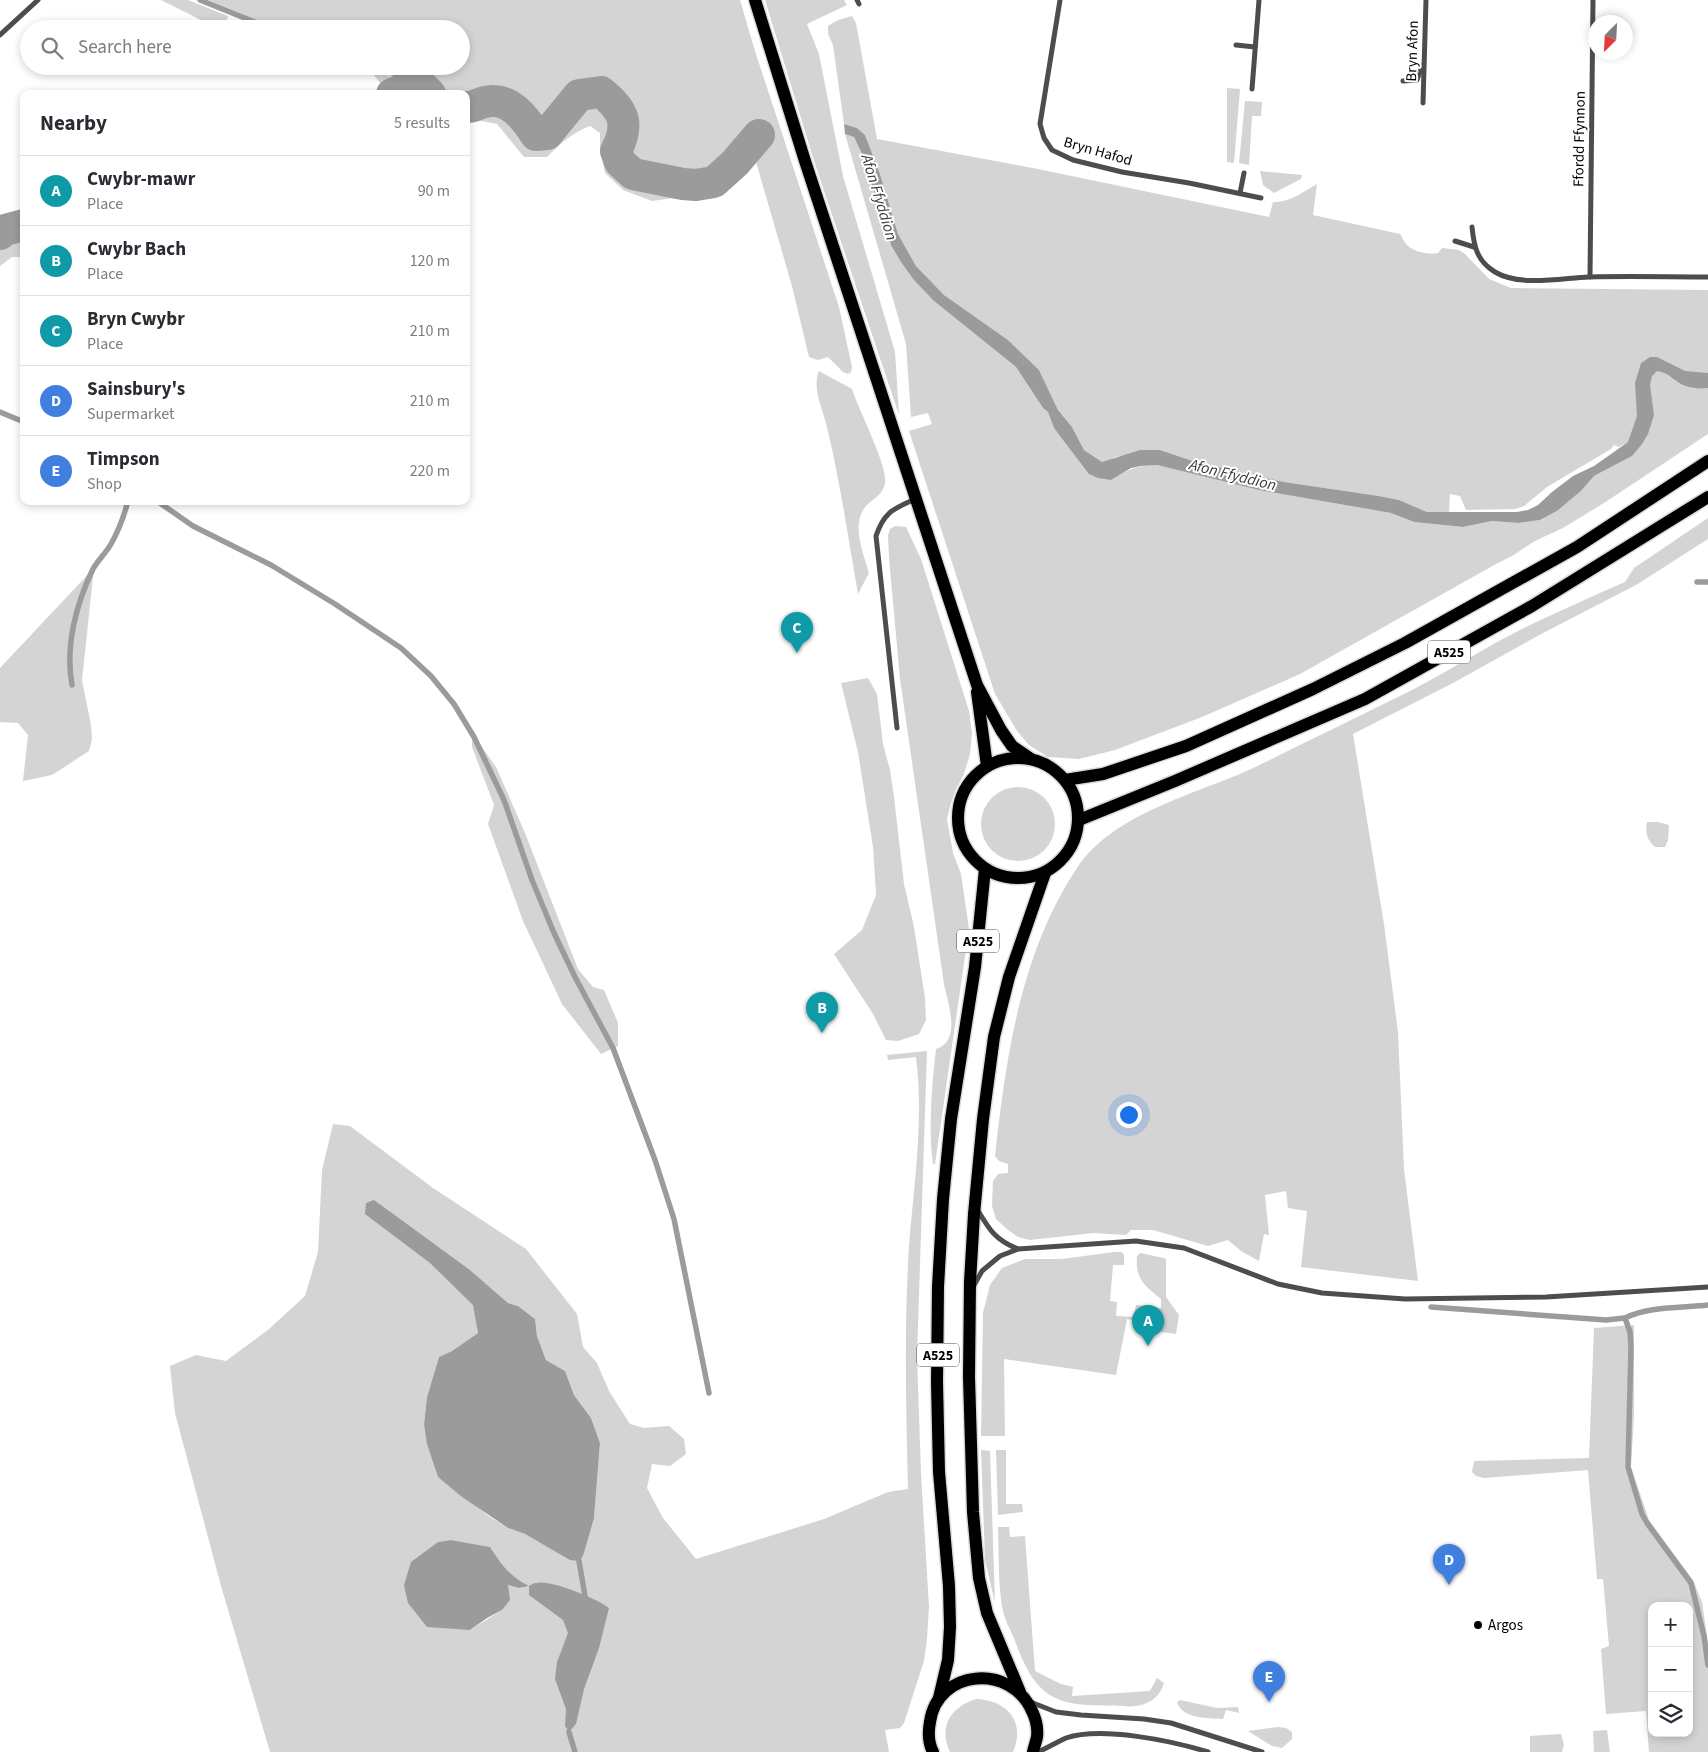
<!DOCTYPE html>
<meta charset="utf-8">
<style>
:root{--surface:#fff;--page:#f2f2f3;--text:#2b2b33;--muted:#7c7c81;--line:#e1e1e2;--accent:#000}
body{margin:0;font-family:"Source Sans 3",sans-serif;background:var(--page);color:var(--text)}
.controls{position:absolute;right:15px;bottom:15px;display:grid;overflow:hidden;border-radius:10px;box-shadow:0 2px 8px #0003}
.controls button{width:45px;height:45px;display:grid;place-items:center;padding:0;border:0;border-bottom:1px solid var(--line);background:var(--surface);color:var(--text);font:25px sans-serif}
.compass{position:absolute;left:1588px;top:15px;width:45px;height:45px;border-radius:50%;background:var(--surface);box-shadow:0 2px 8px #0003;rotate:204deg}
.you{position:absolute;left:1128px;top:1114px;width:18px;height:18px;margin:-12px;border:4px solid #fff;border-radius:50%;background:#1a73e8;box-shadow:0 0 0 8px #1a73e833}
.badge{display:grid;place-items:center;width:32px;height:32px;border-radius:50%;background:var(--accent);color:#fff;font-size:16px;font-weight:700}
.pin{position:absolute;translate:-50% -41px;filter:drop-shadow(0 1px 2px #0008)}
.pin::after{content:'';position:absolute;top:26px;width:18px;height:15px;background:inherit;clip-path:polygon(0 0,100% 0,50% 100%)}
.list{margin:0;padding:0;list-style:none}
h2{display:flex;justify-content:space-between;align-items:center;height:65px;margin:0;padding:0 20px;font-size:21px}
h2 small{font-size:16px;font-weight:400;color:var(--muted)}
.list li{display:grid;grid-template-columns:32px 1fr auto;gap:15px;align-items:center;box-sizing:border-box;height:70px;padding:0 20px;border-top:1px solid var(--line)}
.list b{display:block;font-size:19px;white-space:nowrap}
.list p{margin:0;font-size:16px;white-space:nowrap;color:var(--muted)}
.list em{font-size:16px;font-style:normal;color:var(--muted)}
.icon{flex:none;width:28px;height:28px;fill:none;stroke:currentColor;stroke-width:2;stroke-linecap:round;stroke-linejoin:round}
.map{position:relative;flex:none;width:1708px;height:1752px;overflow:hidden}
.search{position:absolute;background:var(--surface);box-shadow:0 2px 8px #0003;left:20px;top:20px;width:450px;height:55px;display:flex;align-items:center;gap:12px;box-sizing:border-box;padding:0 18px;border-radius:28px;color:var(--muted);font-size:19px}
.panel{position:absolute;background:var(--surface);box-shadow:0 2px 8px #0003;left:20px;top:90px;width:450px;height:415px;border-radius:10px}
.map>svg:first-child{display:block}
.green{fill:#d4d4d4;fill-rule:evenodd}
.water{fill:#9b9b9b}
.lines{fill:none;stroke-linecap:round;stroke-linejoin:round}
.stream{stroke:#9b9b9b;stroke-width:5.5}
.river{stroke:#9b9b9b;stroke-width:32}
.primary-casing{stroke:#dbdbdb;stroke-width:15}
.minor{stroke:#4d4d4d;stroke-width:5}
.primary{stroke:#000;stroke-width:12}
.poi-dot{fill:#000;stroke:#fff;stroke-width:2}
.labels{text-anchor:middle;stroke-width:4;stroke-linejoin:round;paint-order:stroke}
.shield{fill:#fff;stroke:#4c4c4c;stroke-width:1}
.shield-label{font-size:14px;font-weight:bold;fill:#000}
.street-label{font-size:15px;fill:#000;stroke:#fff}
.poi-label{font-size:15px;fill:#000;stroke:#fff;text-anchor:start}
.water-label{font-size:16px;font-style:italic;fill:#3c3c3c;stroke:#fff}
</style>
<div class="map">
<svg width="1708" height="1752" viewBox="0 0 1708 1752">
<rect width="100%" height="100%" fill="#fff"/>
<g class="green">
<path d="M161,0h27l40,16 -2,8 -19,-1z"/>
<path d="M208,0h532l15,51 84,256 13,60 -1,5 -3,2 -5,-2 -15,-15 -10,3 -9,-3 -17,-71 -36,-124 -20,21 -24,16 -38,-1 -22,3 -29,-11 -18,-17 -5,-24v-16l-10,-7c-17,6 -31,19 -43,31h-23l-27,-33 -31,-6v-5c9,-1 18,-7 27,-7 17,1 30,20 41,31l17,-3 35,-36 14,-3c9,7 20,15 20,28 0,6 -5,13 -6,19 -3,14 4,29 18,35 5,3 14,3 19,4l4,6c18,2 50,7 65,-5 14,-10 25,-24 40,-32l-3,-21c-14,14 -25,32 -41,45 -16,13 -49,5 -67,-1 -9,-3 -18,-10 -27,-15 -2,-9 1,-15 4,-24 5,-22 -7,-35 -24,-47l-23,5 -33,39 -8,2c-6,-8 -12,-18 -19,-25 -13,-13 -37,-11 -53,-5v-9h-29l-18,-14 -38,-14h80v-37h-182z"/>
<path d="M765,0h79l3,5 -40,19 12,30 24,122 52,176 4,63 -85,-254z"/>
<path d="M852,16l4,7 21,116 161,30 231,48 4,-15c16,1 30,-10 44,-18l-4,31 87,19c2,3 4,8 7,11 7,7 22,10 31,8l4,-5 17,2 6,4 24,25 22,9 197,2v144l-104,69 -41,25 -28,13 -23,15 -16,8 -196,110 -98,43 -87,33 -36,9 -31,-2 -19,-12 -12,-14 -22,-37 -86,-263 23,-7 -4,-11 -17,4 -5,-73 -61,-210 9,3 8,17 29,91 43,56 82,66 27,41 5,4 6,16 16,19 41,33c18,-11 24,-14 46,-15l102,25 132,23 23,9 49,5 29,-6 26,2 22,-3 17,-9 24,-20 13,-15 38,-20 -4,-14 -9,5 -5,-2 -3,4 -64,38 -23,19 -9,3 -49,1 -6,-14 -10,-2 -1,19 -22,-1 -28,-12 -20,-4 -95,-14 -88,-20 -36,-12 -45,7 -6,4 -7,1 -18,-12 -12,-23 -14,-17 -19,-40 -31,-30 -64,-45 -28,-29 -18,-32 -18,-60 -15,-39 -8,-7 -13,-4 -11,-79 -5,-11v-8l10,-6z"/>
<path d="M371,71l37,10 -22,10z"/>
<path d="M1227,88l13,1 -6,74 -7,-1z"/>
<path d="M1245,101l17,1 -1,14h-9l-3,49 -10,-2z"/>
<path d="M1260,171l42,4 -1,4 -27,14 -11,-8z"/>
<path d="M24,230v27h-12l-12,9v-27l6,-6z"/>
<path d="M819,371l33,18c6,20 36,77 33,94 -2,11 -9,14 -16,20 -20,18 -6,49 0,70l-11,21c-10,-57 -18,-114 -32,-171 -4,-14 -14,-37 -7,-52z"/>
<path d="M1708,518v21l-72,46 -93,48 -90,50 -100,51 31,190 14,108 6,137 14,112 -117,-14 6,-56 -19,-3 -2,-17 -21,4 4,40 -5,-1 -5,27 -18,-10 -13,-11 -20,6 -55,-16h-22l-5,5 -33,-2 -63,7 -12,-3 -10,-7 -12,-11 -4,-13 1,-25 5,-7 10,-1v-9l-9,-3 -4,-5c11,-100 26,-206 84,-291 37,-52 117,-71 172,-96 28,-13 56,-28 84,-41 26,-13 53,-26 79,-39 38,-20 75,-44 114,-63 32,-15 64,-30 97,-44l9,-14z"/>
<path d="M895,526l11,1 15,32 48,152 3,22 -2,21 -6,20 -8,15 -5,14 -4,16 6,34 8,21 8,55 -34,235h-2c-5,-32 -1,-82 3,-115 26,-8 12,-46 8,-65l-44,-305 -11,-121 -1,-23 2,-6z"/>
<path d="M94,568l-12,112 9,45 1,14 -3,12 -37,24 -29,6 5,-46 -10,-12 -18,-1v-54z"/>
<path d="M868,678l9,16 6,50 7,26 4,27 10,87 10,43 11,71 1,22 -7,14 -21,7 -12,-1 -13,-26 -39,-60 28,-24 14,-35 -3,-48 -15,-95 -17,-69z"/>
<path d="M472,733l24,34 29,66 53,136 15,18 11,3 14,33v23l-17,8 -39,-50 -39,-83 -35,-97 6,-19 -22,-58z"/>
<circle cx="1018" cy="824" r="37"/>
<path d="M1647,822h11l11,3 -1,15 -3,7h-10c-8,-7 -10,-14 -8,-25z"/>
<path d="M927,1051l-10,305 4,117 8,134 -2,32 -3,22 -20,62 -4,5 -15,2 4,22h-619l-49,-166 -46,-173 -5,-47 26,-11 30,6 43,-32 36,-33 13,-44 4,-82 11,-46 17,2 83,62 93,61 51,65 6,33 14,16 12,28 21,33 14,4 25,-2 15,13 2,15 -16,12 -18,-2 -5,24 16,30 33,41 128,-40 64,-27 20,-3c-2,-81 -4,-162 1,-243 5,-63 15,-126 7,-189l-28,3 -1,-5zM436,1243l1,3 33,24 38,33 10,3 17,13 2,17 9,24 19,11 9,24 17,23 9,25 -6,75 -55,24 -14,-8 -17,-6 -18,-11 -52,-40 -14,-53 3,-27 12,-40 13,-6 26,-18 -4,-28 -33,-41zM451,1540l39,7c11,17 20,30 38,39l-9,2 -11,-3 -6,25 -32,20 -58,-68 26,-20z"/>
<path d="M1114,1252h8l2,3v10h-11l-3,36 7,1 -1,14 18,1 2,-12 25,3v-9c-17,-14 -26,-20 -24,-43l3,-3 24,5 2,1v38l13,18 -3,19 -29,-4 1,-7 -21,-4 -11,56 -112,-16 1,77h-24l2,-123 7,-28 12,-17 23,-9h37z"/>
<path d="M1634,1325v91l-3,51 18,53 44,60 9,22 6,41v109h-59l-3,-41 -40,3 -5,-65 8,-3 -6,-67h-6l-9,-109 -104,8 -8,-2 -4,-4 2,-11 115,-3 5,-130zM1652,1606h37v127h-37z"/>
<path d="M981,1450l9,1 5,152 -10,-43z"/>
<path d="M996,1450h10v54h16l1,8 -25,3z"/>
<path d="M998,1527h11l1,10 15,-1 10,135 26,13 12,3 -1,9 78,-5 7,-13 7,5c-6,20 -24,25 -42,23 -19,-1 -47,1 -64,-7 -26,-10 -36,-40 -45,-63 -4,-8 -8,-17 -10,-25 -5,-23 -4,-59 -5,-84z"/>
<path d="M976,1699c31,1 50,23 37,53h-63c-12,-26 1,-45 26,-53z"/>
<path d="M1180,1700l37,8 21,-1 1,6 -13,-3 -3,9c-15,-1 -41,0 -46,-17z"/>
<path d="M1278,1727l8,1 6,4v7l-10,9 -10,-2 -24,-15z"/>
<path d="M1607,1730l3,22h-16l-1,-21z"/>
<path d="M1561,1734l3,11 -2,7h-32v-16z"/>
</g>
<g class="water">
<path d="M844,124l13,4 8,7 15,39 18,60 18,32 28,29 64,45 31,30 19,40 14,17 12,23 18,12 38,-12h20l36,12 88,20 95,14 20,4 28,12h90l11,-2 10,-5 14,-13 21,-16 21,-10 34,-24 9,-26 -2,-33 6,-20 9,-6h7l28,14 23,2v15c-8,1 -18,0 -25,-3 -10,-5 -15,-13 -26,-14l-5,5 -2,9 4,30 -6,19 -6,10 -10,12 -38,20 -13,15 -24,20 -17,9 -22,3 -26,-2 -29,6 -49,-5 -23,-9 -132,-23 -102,-25 -16,1 -10,2 -20,12 -13,-2 -9,-4 -35,-46 -6,-16 -5,-4 -27,-41 -82,-66 -20,-21 -13,-18 -10,-17 -29,-91 -8,-17 -9,-3z"/>
<path d="M374,1200l96,70 38,33 10,3 17,13 2,17 9,24 19,11 9,24 17,23 9,25 -6,75 -11,38 -4,5 -9,-1 -45,-26 -17,-6 -46,-31 -24,-20 -11,-33 -3,-20 3,-27 12,-40 13,-6 26,-18 -5,-28 -43,-42 -65,-49 1,-11z"/>
<path d="M451,1540l39,7c12,18 19,29 39,39 2,-1 4,-3 7,-3 14,-4 62,16 73,25l-10,40 -15,41 -8,35 -7,8 -4,-6 1,-17 -11,-30 2,-17 11,-29 -5,-13 -34,-25v-9l-10,2 -11,-3 2,15 -8,10 -15,8 -17,12 -43,-3 -19,-24 -4,-18 7,-23 27,-20z"/>
</g>
<g class="lines">
<g class="stream">
<path d="M200,0l72,29"/>
<path d="M373,66l46,17"/>
<path d="M0,412l24,10"/>
<path d="M157,501l36,25 78,39 64,39 66,44 30,28 23,28 20,33 30,63 28,80 22,53 21,44 38,71 42,112 19,59 35,174"/>
<path d="M1697,582h11"/>
<path d="M72,685c-7,-39 4,-81 21,-116 5,-9 13,-16 18,-25 8,-14 13,-28 17,-43"/>
<path d="M1708,1305c-27,3 -58,1 -83,13l5,14 1,15 -3,120 14,47 5,9 44,60 13,53 4,29"/>
<path d="M1431,1307l175,13 19,-2"/>
<path d="M579,1561l6,35"/>
<path d="M569,1732l6,20"/>
</g>
<g class="river">
<path d="M392,94l27,-11 11,11"/>
<path d="M466,107c8,1 12,-4 19,-5 24,-6 40,16 51,33l11,-1 32,-39 22,-3c23,18 29,32 15,59l4,11 13,12 50,10 13,1 18,-3 21,-19 24,-28"/>
<path d="M0,234l5,-4 19,-5"/>
</g>
<defs>
<g id="primary">
<path d="M755,0l50,161 172,524 24,45 11,16 19,13"/>
<path d="M977,692l10,74"/>
<circle cx="1018" cy="818" r="60"/>
<path d="M1065,780l38,-6 83,-28 127,-57 92,-46 172,-96 131,-86"/>
<path d="M1079,820l96,-39 190,-82 167,-93 176,-109"/>
<path d="M1020,1692l-33,-79 -8,-35 -6,-66 -4,-135 1,-95 4,-68 9,-95 11,-82 15,-60 36,-104"/>
<path d="M939,1698l9,-38 2,-33 -1,-41 -10,-114 -2,-90 1,-95 5,-88 8,-80 24,-152 10,-98"/>
<path d="M933,1752c-5,-10 -5,-20 -3,-30 7,-53 81,-59 102,-11 4,8 6,17 5,26 -1,5 -3,10 -4,15"/>
</g>
</defs>
<use href="#primary" class="primary-casing"/>
<g class="minor">
<path d="M857,0l2,4"/>
<path d="M1060,0l-20,124 4,14 8,12 21,10 49,12 67,11 72,15"/>
<path d="M0,35l38,-35"/>
<path d="M1236,45l19,2"/>
<path d="M1403,81l14,-1 5,-14"/>
<path d="M1252,89l7,-89"/>
<path d="M1423,103l3,-103"/>
<path d="M1240,193l4,-20"/>
<path d="M1472,227c2,20 5,34 23,45 25,15 67,6 94,5 40,-1 80,0 119,0"/>
<path d="M1455,241l19,6"/>
<path d="M1590,277l3,-277"/>
<path d="M897,728l-21,-192c8,-24 17,-27 39,-37"/>
<path d="M977,1209c12,20 18,31 41,40"/>
<path d="M973,1287l9,-16 18,-15 18,-7 118,-8 48,7 94,36 44,9 83,6 141,-2 162,-10"/>
<path d="M1028,1701l28,11 25,3 63,4 27,4 91,29"/>
<path d="M1038,1752c9,-4 19,-10 28,-14 35,-12 107,3 142,14"/>
</g>
<use href="#primary" class="primary"/>
</g>
<circle class="poi-dot" cx="1478" cy="1625" r="5"/>
<g class="labels">
<g class="shield">
<rect x="1428" y="640.5" width="42" height="23" rx="4"/>
<rect x="957" y="929.5" width="42" height="23" rx="4"/>
<rect x="917" y="1343.5" width="42" height="23" rx="4"/>
</g>
<g class="shield-label">
<text x="1449" y="657">A525</text>
<text x="978" y="946">A525</text>
<text x="938" y="1360">A525</text>
</g>
<g class="street-label">
<text transform="translate(1412 51) rotate(-88)" y="5">Bryn Afon</text>
<text transform="translate(1579 139) rotate(-89)" y="5">Ffordd Ffynnon</text>
<text transform="translate(1098 151) rotate(16)" y="5">Bryn Hafod</text>
</g>
<g class="poi-label">
<text x="1488" y="1630">Argos</text>
</g>
<g class="water-label">
<text transform="translate(880 197) rotate(73)" y="6">Afon Ffyddion</text>
<text transform="translate(1233 474) rotate(14)" y="6">Afon Ffyddion</text>
</g>
</g>
</svg>
<div class="controls">
<button>+</button>
<button>−</button>
<button><svg class="icon" aria-label="layers" viewBox="0 0 24 24"><path d="M12 4l9 5-9 5-9-5zM3 14l9 5 9-5"/></svg></button>
</div>
<svg class="compass" viewBox="-18 -18 36 36"><path d="M0-13l5 13h-10z" fill="#e53935"/><path d="M0 13l5-13h-10z" fill="#7c7c81"/></svg>
<div class="you"></div>
<div class="pin badge" style="left:1148px;top:1346px;background:#0f9aa8">A</div>
<div class="pin badge" style="left:822px;top:1033px;background:#0f9aa8">B</div>
<div class="pin badge" style="left:797px;top:653px;background:#0f9aa8">C</div>
<div class="pin badge" style="left:1449px;top:1585px;background:#3f7fe0">D</div>
<div class="pin badge" style="left:1269px;top:1702px;background:#3f7fe0">E</div>
<div class="search"><svg class="icon" aria-label="search" viewBox="0 0 24 24"><circle cx="10" cy="10" r="6"/><path d="M15 15l6 6"/></svg>Search here</div>
<section class="panel">
<h2>Nearby<small>5 results</small></h2>
<ul class="list">
<li><span class="badge" style="background:#0f9aa8">A</span><div><b>Cwybr-mawr</b><p>Place</p></div><em>90 m</em></li>
<li><span class="badge" style="background:#0f9aa8">B</span><div><b>Cwybr Bach</b><p>Place</p></div><em>120 m</em></li>
<li><span class="badge" style="background:#0f9aa8">C</span><div><b>Bryn Cwybr</b><p>Place</p></div><em>210 m</em></li>
<li><span class="badge" style="background:#3f7fe0">D</span><div><b>Sainsbury's</b><p>Supermarket</p></div><em>210 m</em></li>
<li><span class="badge" style="background:#3f7fe0">E</span><div><b>Timpson</b><p>Shop</p></div><em>220 m</em></li>
</ul>
</section>
</div>
